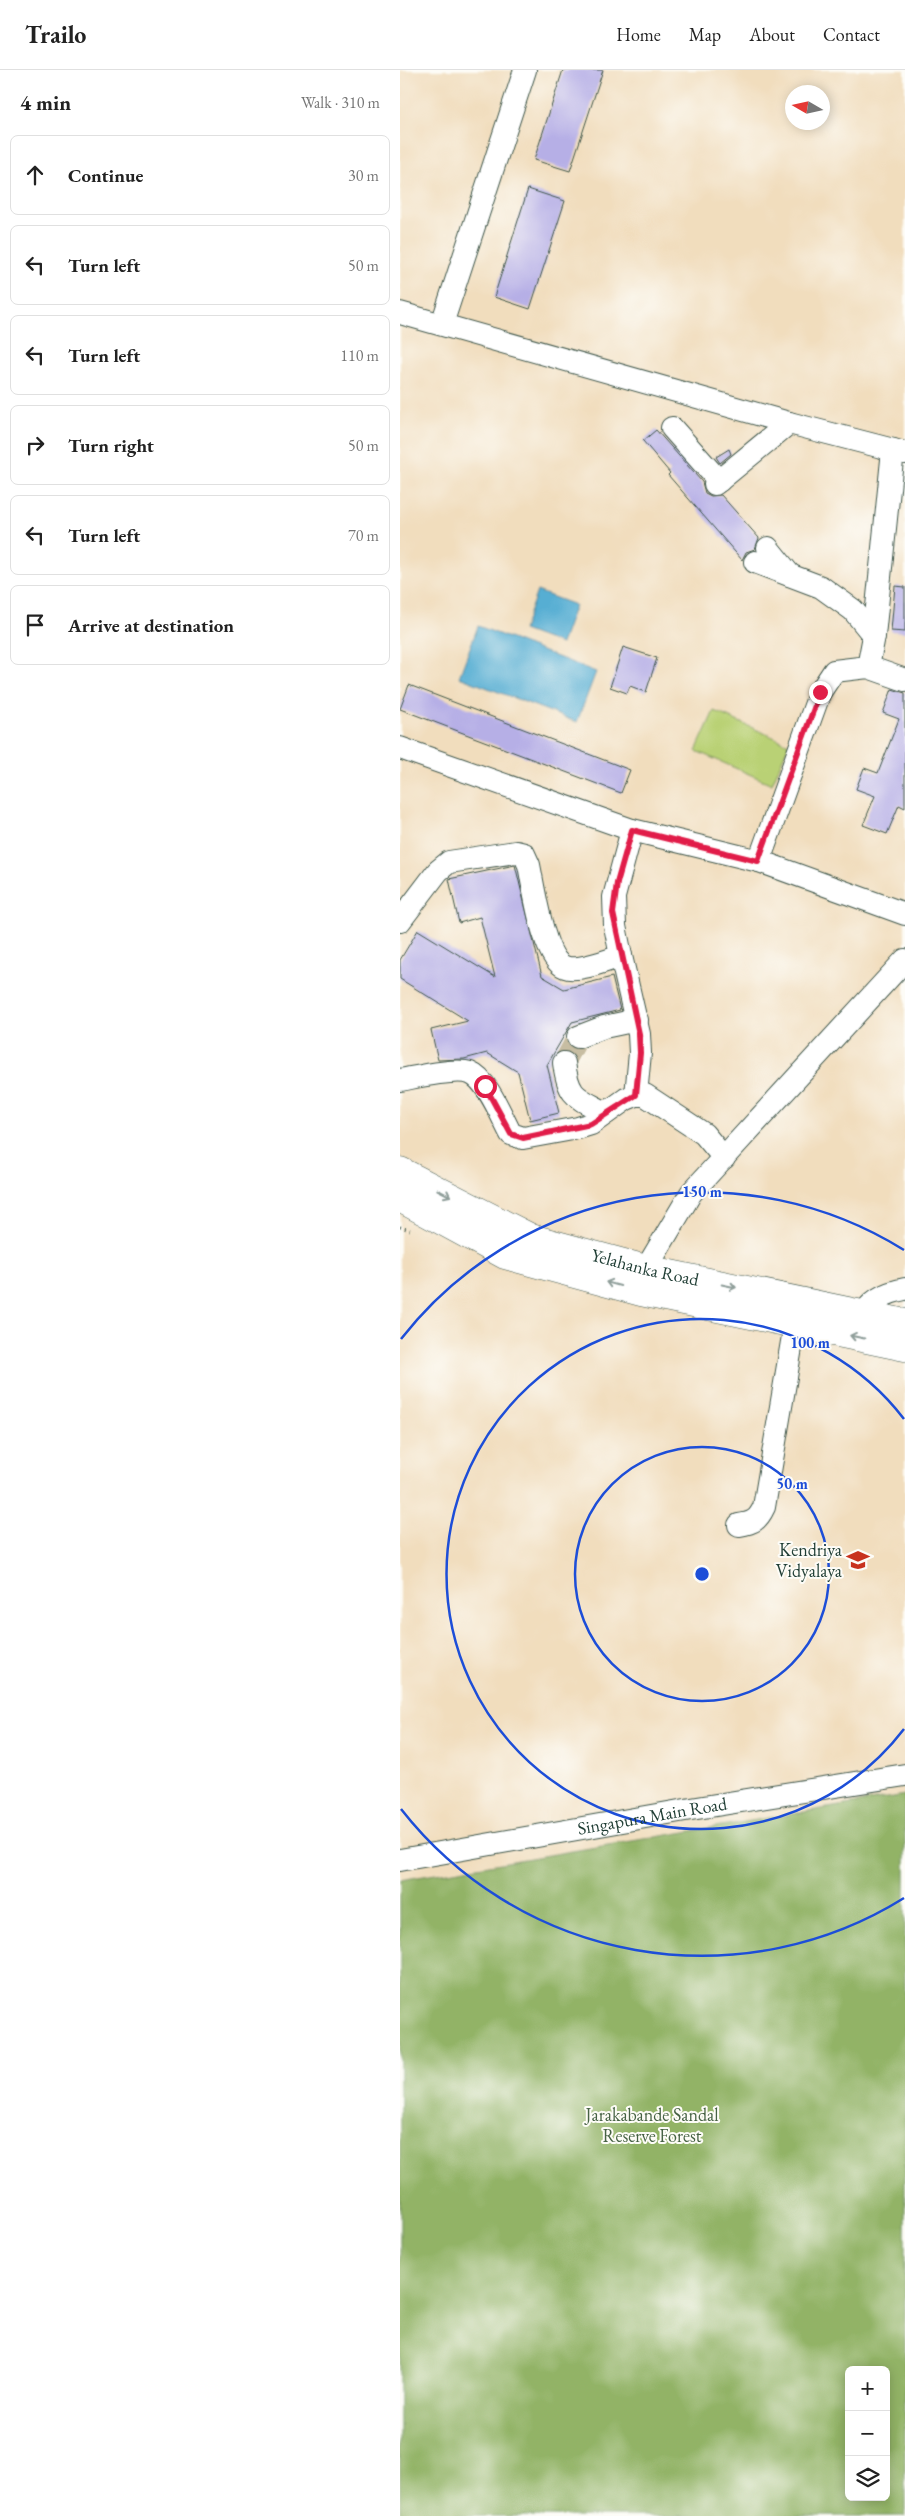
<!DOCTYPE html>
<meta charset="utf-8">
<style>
:root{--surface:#fff;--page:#f2f2f2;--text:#222;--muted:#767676;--line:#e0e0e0}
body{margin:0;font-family:"EB Garamond",serif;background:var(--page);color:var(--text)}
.controls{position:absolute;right:15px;bottom:15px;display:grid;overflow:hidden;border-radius:8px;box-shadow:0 2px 12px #0003}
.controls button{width:45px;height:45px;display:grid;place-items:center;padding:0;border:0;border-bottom:1px solid var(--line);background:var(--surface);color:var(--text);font:25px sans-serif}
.compass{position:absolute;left:385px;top:15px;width:45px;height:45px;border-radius:50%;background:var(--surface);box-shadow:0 2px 12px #0003;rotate:279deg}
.stop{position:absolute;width:15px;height:15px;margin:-11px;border:4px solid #e11d48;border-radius:50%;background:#fff}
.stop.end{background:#e11d48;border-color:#fff;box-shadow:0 1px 5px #0008}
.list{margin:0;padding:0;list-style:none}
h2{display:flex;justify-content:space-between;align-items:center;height:65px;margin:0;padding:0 20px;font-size:21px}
h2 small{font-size:16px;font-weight:400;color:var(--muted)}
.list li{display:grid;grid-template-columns:32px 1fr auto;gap:15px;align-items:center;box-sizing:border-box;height:80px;margin:0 10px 10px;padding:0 10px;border:1px solid var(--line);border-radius:8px}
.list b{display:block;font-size:19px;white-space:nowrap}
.list em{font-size:16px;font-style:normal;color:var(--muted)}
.icon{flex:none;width:28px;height:28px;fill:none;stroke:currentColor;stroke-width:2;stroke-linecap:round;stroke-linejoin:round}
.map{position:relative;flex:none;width:505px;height:2446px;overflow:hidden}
header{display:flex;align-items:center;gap:30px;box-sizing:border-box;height:70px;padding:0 25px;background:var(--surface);border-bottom:1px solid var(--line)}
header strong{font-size:24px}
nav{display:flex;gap:28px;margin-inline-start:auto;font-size:18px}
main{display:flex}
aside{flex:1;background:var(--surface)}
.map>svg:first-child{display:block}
.green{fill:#b9d175;stroke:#6c8754}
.forest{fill:#92b366;stroke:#58784d;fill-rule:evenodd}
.water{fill:#56aed3;stroke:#3a7684}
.building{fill:#b6afe6}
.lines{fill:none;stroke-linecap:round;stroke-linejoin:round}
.minor-tunnel{stroke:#c7bda2;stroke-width:22;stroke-dasharray:22 11;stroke-linecap:butt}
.minor-casing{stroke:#3e5549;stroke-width:24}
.major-casing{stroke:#3e5549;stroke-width:29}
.path{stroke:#3e5549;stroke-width:3;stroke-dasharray:1 4;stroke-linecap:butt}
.minor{stroke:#fff;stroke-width:22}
.major{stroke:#fff;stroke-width:28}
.oneway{stroke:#8f9e9a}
.route{stroke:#e11d48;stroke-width:6}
.ring{fill:none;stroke:#1d4ed8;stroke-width:2.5}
.labels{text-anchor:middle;stroke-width:4;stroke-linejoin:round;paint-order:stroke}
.street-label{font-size:18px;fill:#1f3d34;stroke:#fdfcf7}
.poi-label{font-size:18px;fill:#1f3d34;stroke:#fdfcf7;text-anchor:end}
.park-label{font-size:18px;fill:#466244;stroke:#fdfcf7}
.centre{fill:#1d4ed8;stroke:#fdfcf7;stroke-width:2.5}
.ring-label{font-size:15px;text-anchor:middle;font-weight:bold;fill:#1d4ed8;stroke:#fdfcf7;stroke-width:4;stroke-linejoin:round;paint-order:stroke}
</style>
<header>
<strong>Trailo</strong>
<nav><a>Home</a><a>Map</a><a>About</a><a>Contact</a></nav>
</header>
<main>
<aside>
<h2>4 min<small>Walk · 310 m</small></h2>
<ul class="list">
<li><svg class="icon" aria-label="ahead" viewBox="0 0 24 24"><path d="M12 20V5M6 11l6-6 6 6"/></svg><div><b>Continue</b></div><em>30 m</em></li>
<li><svg class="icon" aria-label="left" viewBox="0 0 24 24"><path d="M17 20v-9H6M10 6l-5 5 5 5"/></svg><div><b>Turn left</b></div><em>50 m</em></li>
<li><svg class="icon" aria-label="left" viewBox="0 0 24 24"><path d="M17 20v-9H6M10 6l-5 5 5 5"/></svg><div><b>Turn left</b></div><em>110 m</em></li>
<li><svg class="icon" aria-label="right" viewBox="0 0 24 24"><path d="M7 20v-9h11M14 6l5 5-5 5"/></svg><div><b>Turn right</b></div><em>50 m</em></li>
<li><svg class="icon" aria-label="left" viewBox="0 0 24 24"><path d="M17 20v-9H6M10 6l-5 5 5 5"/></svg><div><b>Turn left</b></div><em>70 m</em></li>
<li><svg class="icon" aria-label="arrive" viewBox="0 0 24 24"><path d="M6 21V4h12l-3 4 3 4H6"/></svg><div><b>Arrive at destination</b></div></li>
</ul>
</aside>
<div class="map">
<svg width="505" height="2446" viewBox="0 0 505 2446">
<rect width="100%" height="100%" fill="#fdfcf7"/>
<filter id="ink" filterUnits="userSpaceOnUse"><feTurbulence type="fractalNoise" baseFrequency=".02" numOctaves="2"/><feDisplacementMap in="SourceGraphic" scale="10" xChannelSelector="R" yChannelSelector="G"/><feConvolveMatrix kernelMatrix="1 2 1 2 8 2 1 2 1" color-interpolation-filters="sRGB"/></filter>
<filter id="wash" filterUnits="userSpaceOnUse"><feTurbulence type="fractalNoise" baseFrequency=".0096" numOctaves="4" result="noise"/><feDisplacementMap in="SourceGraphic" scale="20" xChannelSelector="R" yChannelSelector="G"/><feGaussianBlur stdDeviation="1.12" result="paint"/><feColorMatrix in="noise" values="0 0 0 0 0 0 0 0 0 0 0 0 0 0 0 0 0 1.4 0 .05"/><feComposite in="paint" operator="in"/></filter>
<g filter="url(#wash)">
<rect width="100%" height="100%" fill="#f1ddbd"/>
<path class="green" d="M314,641l75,33 -17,40 -76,-33z"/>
<path class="forest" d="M505,1725v721h-505v-636zM449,2300h37v127h-37z"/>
<g class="water">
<path d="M137,521l38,14 -14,39 -38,-14z"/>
<path d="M78,556l118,46 -19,50 -118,-45z"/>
</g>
<g id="blocks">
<g class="building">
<path d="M163,0h40l-33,101 -36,-11z"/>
<path d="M128,119l37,12 -35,108 -36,-12z"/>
<path d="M256,360l46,52 3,11 6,3 10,-1 38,43 -4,11 -9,3 -4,8 -74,-85 2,-2 -27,-32z"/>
<path d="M329,379l2,5 -11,9 -4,-6z"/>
<path d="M495,516l10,1v45l-14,-1z"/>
<path d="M223,577l34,11 -11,34 -16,-6 -3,7 -17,-6z"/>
<path d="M9,615l221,85 -9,23 -221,-84z"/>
<path d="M492,619l13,4v115l-6,-3 -12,29 -24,-9 12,-29 -19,-7 8,-21 14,5 21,-54 -16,-6z"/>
<path d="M115,795l27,111 22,13 48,-12 8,33 -48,12 -25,43 12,48 -29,7 -12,-48 -31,-19 -23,6 -26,1 -7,-30 37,-9 -68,-42v-19l18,-30 77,47 -15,-60 -21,6 -10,-44z"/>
</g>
</g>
</g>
<g filter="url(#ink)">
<use href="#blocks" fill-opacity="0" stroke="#3e5549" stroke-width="1"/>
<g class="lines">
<path class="minor-tunnel" d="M164,993l14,-26"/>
<defs>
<g id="minor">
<path d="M0,243l389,110 116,30"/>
<path d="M42,254l83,-254"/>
<path d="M272,358l47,53"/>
<path d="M315,414l74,-61"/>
<path d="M368,478l22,27"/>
<path d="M355,492l66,25 32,23 21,26"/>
<path d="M468,597l6,-31 19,-186"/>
<path d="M0,678l232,82 127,31 146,53"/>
<path d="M359,791l61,-169 14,-21 34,-4 37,13"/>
<path d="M0,851l38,-50 11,-9 67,-10 8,2 5,11c5,23 14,94 36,102 13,5 43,-7 56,-11l-6,-30 -1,-29 18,-67"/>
<path d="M221,886l18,78 1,19 -4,42"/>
<path d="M178,967l26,-10 33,-7"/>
<path d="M164,993c5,36 13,34 42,50"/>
<path d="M0,1010c17,-3 55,-12 70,-7 18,7 32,45 41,61l12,4 55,-10 13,-4 35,-25 10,-4h9l59,39 20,24"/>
<path d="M243,1214l3,-15 45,-76 214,-233"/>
<path d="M464,1245c7,-16 25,-23 41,-26"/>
<path d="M339,1455c14,-2 19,-5 25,-18l31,-183"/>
<path id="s1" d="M0,1790l291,-51 214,-34"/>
</g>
<g id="major">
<path id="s2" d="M0,1101l131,67 115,31 259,54"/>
<path d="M0,1128l105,57 136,37 264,55"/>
</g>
</defs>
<use href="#minor" class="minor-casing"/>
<use href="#major" class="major-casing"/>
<path class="path" d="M0,1157l10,3"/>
<use href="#minor" class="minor"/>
<use href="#major" class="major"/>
</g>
<defs><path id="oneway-shaft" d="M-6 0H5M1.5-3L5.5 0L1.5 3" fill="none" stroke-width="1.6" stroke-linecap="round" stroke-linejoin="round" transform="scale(1.25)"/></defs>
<g class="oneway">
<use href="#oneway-shaft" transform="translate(44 1123) rotate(27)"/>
<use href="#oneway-shaft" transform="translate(213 1214) rotate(-165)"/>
<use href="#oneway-shaft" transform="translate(329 1216) rotate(12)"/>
<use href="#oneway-shaft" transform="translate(457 1267) rotate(-168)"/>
</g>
</g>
<g class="lines" filter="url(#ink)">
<path class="route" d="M85,1016l26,48 12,4 68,-14 45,-29 4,-42 -1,-19 -26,-121 4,-30 15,-53 126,31 62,-169"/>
</g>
<g class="ring">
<circle cx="302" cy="1504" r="127"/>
<path d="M504 1659A255 255 0 1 1 504 1349"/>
<path d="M504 1828A382 382 0 0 1 1 1739M1 1269A382 382 0 0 1 504 1180"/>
</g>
<defs>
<symbol id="school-bare" viewBox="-9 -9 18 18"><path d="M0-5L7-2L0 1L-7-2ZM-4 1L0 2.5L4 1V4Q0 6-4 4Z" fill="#c8321e" stroke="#fdfcf7" stroke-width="2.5" paint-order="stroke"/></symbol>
</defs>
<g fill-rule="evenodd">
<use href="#school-bare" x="442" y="1474" width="32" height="32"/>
</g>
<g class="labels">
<g class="street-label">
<text dy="6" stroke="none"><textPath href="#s2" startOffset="265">Yelahanka Road</textPath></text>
<text dy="6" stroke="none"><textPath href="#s1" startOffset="256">Singapura Main Road</textPath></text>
</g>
<g class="poi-label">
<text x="442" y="1486">Kendriya<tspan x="442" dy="21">Vidyalaya</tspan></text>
</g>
<g class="park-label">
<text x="252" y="2051">Jarakabande Sandal<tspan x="252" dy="21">Reserve Forest</tspan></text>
</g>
</g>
<circle cx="302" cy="1504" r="8" class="centre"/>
<g class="ring-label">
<text x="302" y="1127">150 m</text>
<text x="410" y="1278">100 m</text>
<text x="392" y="1419">50 m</text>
</g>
</svg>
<div class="controls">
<button>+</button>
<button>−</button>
<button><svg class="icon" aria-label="layers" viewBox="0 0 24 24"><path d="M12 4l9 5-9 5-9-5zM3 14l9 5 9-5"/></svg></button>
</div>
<svg class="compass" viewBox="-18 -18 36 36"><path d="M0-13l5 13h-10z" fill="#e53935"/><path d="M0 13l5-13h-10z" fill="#767676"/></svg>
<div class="stop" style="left:85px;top:1016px"></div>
<div class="stop end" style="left:420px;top:622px"></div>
</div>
</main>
